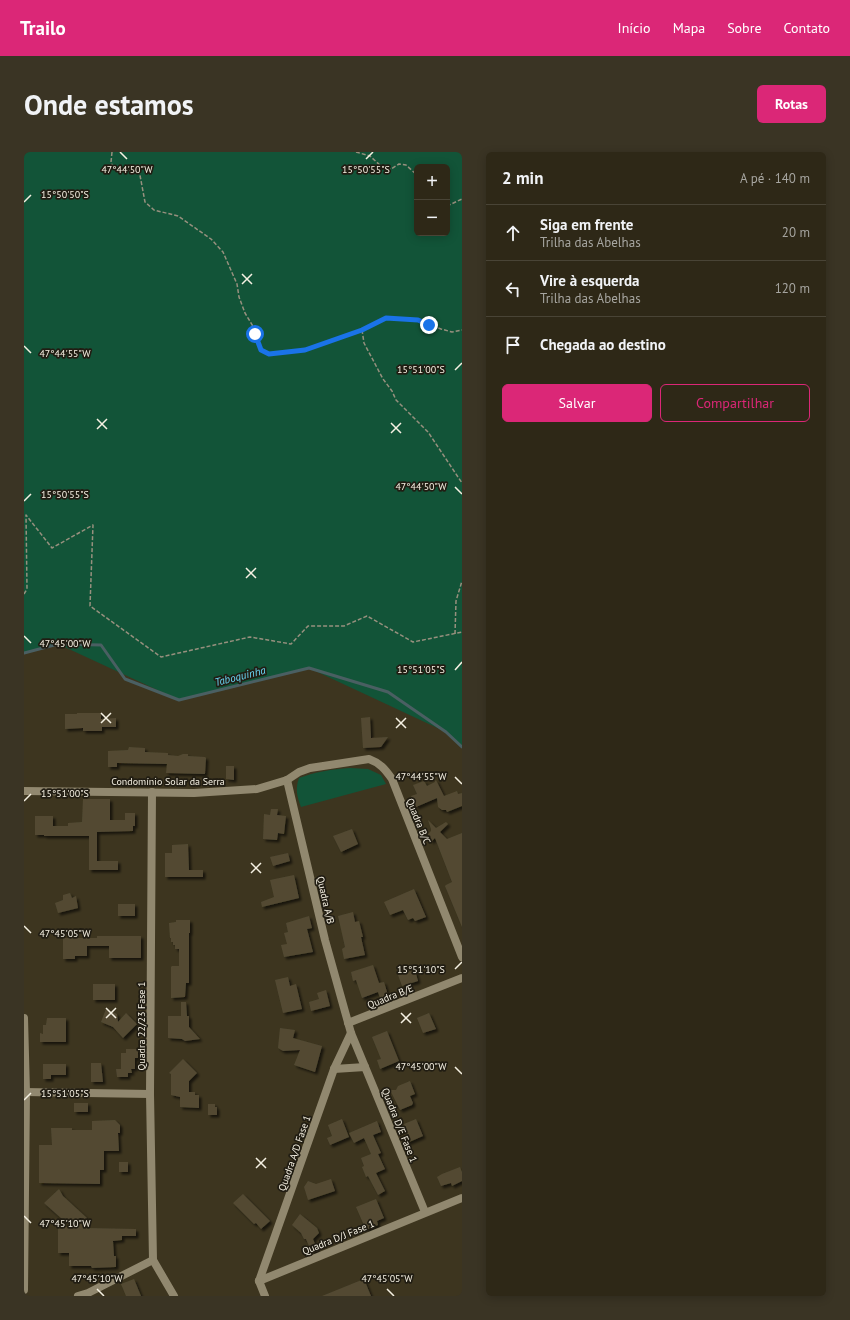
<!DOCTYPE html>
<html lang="pt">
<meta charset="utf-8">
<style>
:root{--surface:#2e2817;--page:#3a3424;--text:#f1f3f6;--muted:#a7a6a1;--line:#494436;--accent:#db2777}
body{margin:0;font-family:"PT Sans",sans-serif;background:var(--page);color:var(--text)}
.controls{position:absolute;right:12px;top:12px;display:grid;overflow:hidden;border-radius:6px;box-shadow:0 2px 10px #0003}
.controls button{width:36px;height:36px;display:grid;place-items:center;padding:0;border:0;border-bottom:1px solid var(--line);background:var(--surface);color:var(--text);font:20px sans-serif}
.stop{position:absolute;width:12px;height:12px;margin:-9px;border:3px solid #1a73e8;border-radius:50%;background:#fff}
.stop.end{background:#1a73e8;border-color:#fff;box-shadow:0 1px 4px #0008}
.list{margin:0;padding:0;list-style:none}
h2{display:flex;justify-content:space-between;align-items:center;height:52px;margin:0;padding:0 16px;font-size:17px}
h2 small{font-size:13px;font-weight:400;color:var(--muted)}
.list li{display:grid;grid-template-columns:26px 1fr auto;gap:12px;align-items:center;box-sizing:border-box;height:56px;padding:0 16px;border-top:1px solid var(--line)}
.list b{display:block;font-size:15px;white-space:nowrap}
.list p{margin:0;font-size:13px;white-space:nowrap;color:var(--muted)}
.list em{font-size:13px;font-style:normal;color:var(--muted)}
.actions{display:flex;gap:8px;padding:12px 16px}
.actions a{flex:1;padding:9px 0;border:1px solid var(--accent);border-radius:6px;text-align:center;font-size:14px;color:var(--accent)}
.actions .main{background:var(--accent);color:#fff}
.icon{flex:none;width:22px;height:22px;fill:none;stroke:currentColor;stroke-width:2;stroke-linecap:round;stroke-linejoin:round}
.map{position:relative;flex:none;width:438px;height:1144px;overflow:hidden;border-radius:6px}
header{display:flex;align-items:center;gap:24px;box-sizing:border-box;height:56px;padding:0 20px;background:var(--accent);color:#fff}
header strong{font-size:19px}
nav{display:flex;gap:22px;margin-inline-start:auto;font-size:14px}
.intro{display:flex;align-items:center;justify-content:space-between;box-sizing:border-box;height:96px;padding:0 24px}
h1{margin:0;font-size:28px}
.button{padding:10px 18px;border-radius:6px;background:var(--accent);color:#fff;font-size:14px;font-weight:700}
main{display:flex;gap:24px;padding:0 24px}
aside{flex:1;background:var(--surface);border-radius:6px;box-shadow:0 2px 10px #0003}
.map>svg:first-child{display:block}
.green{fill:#125438;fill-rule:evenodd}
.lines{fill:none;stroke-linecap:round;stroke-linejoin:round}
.stream{stroke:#4a5f62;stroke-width:3}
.building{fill:#524a33;filter:url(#shadow)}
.path{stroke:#97907e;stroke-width:1.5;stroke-dasharray:4 2;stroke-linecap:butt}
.minor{stroke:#91886f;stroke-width:8}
.route{stroke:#1a73e8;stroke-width:5}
.ticks{fill:none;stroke:#f6f1e3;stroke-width:1.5}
.labels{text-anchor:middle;stroke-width:3.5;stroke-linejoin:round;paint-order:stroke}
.street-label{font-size:10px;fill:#f6f1e3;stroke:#211d13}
.water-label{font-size:11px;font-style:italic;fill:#6bd8f8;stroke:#211d13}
.ticks-label{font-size:10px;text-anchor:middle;fill:#f6f1e3;stroke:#211d13;stroke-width:3.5;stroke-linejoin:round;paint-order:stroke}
</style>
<header>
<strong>Trailo</strong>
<nav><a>Início</a><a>Mapa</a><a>Sobre</a><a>Contato</a></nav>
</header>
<div class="intro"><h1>Onde estamos</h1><a class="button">Rotas</a></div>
<main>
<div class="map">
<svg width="438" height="1144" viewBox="0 0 438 1144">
<defs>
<filter id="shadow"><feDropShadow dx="2.5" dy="2.5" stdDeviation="1" flood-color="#0009"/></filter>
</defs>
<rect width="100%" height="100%" fill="#3d351f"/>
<g class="green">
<path d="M0,0h438v595l-16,-15 -137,-64 -130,32 -121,-56 -34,9zM393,15h30v66h-30z"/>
<path d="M326,616l18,1 13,6 5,9 -85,23c-4,-10 -6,-18 -2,-29 16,-6 33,-9 51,-10z"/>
</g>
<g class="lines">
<path class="stream" d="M0,501l34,-9 43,1 24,34 54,21 130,-32 79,24 58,40 16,15"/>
</g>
<g class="building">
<path d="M53,561h24v6l15,-1v9h-14v4h-19v-3l-18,1v-15h12z"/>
<path d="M346,565l1,21 17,-1 -7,10 -18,1 -2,-30z"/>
<path d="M105,595l16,1v4l23,1v2l10,1 5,-2h5v2l17,1 1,1 -1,16 -39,-1 1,-9 -50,-1v4h-9v-16l20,-1z"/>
<path d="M202,614h8v14l-8,-1z"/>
<path d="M412,628l8,16 13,-5 1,3 4,-1v13l-15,6 -1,-2h-4l-4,-3 -1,-9 -21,9 -5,-11 6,-2 -4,-9 11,-4 3,5 8,-4v-1z"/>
<path d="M59,647h27v21h15v-7h10v13h-2v5l-36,1v29h21v9h-29v-34h-45v-1h-9v-19h18v10h15v-3l14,-1z"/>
<path d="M247,657h7l-1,6 9,1 -2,18 -6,-1 -1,7 -14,-1 1,-25 6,1z"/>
<path d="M404,668l8,8 10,-6 2,2 -8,8 7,7 15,-6v94l-17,-41 1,-1 6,-3 -17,-44 -4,4 -3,-8 3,-3v-2z"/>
<path d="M328,677l6,15 -17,8 -8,-16z"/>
<path d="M164,692l1,26h14v7h-38v-24h7v-8z"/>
<path d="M264,701l2,8 -17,5 -3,-9z"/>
<path d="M270,723l5,23 -37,9 -1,-5 13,-5 -4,-17z"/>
<path d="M390,737l12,28 -11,4 -2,-3 -5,2 -5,-10 -13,5 -6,-13z"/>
<path d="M46,741l2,5 4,-2 2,12 -20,5 -3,-10 8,-3v-5z"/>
<rect x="94" y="752" width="17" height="12"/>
<path d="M329,760l2,10 4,-1 4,16h-2l4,18 -21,4 -2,-10 3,-2 -7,-31z"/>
<path d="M285,764l3,12 -5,1 6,23 -29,5 -3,-12 6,-1 -3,-11 4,-1 -2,-9z"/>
<path d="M152,768h14v13h-1v50h-3l-1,14 -14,1v-31l1,-1h7v-17h-4v-4h-2v-3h-2v-4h-1l-1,-15 7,-1z"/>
<path d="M73,784h44v22h-32v-12h-22v10h-12v3h-12v-21h34z"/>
<path d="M349,813l6,18 5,-1 4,13 -8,3 -2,-6 -16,6 -6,-18 -3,1 -2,-9z"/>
<path d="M391,818l3,11 -16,5 -4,-11z"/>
<path d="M264,825l2,9 6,-2 6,25 -19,4 -8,-33z"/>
<rect x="69" y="832" width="22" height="16"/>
<path d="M302,838l4,16 -19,5 -2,-9 10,-3 -2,-6z"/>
<path d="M157,850h5l1,14h2v11l11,12 -15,2 -3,-2 -14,-1v-22h13z"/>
<path d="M82,857l11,5 1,8 8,-9 11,11 -14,14 -10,-11 -12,-5z"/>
<path d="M405,861l7,16 -13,4 -6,-15z"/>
<path d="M23,866h19v24h-26v-9l3,1v-9h3z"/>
<path d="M256,876l15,2 -2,8 29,8 -7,26 -21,-7 6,-15 -17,1 -5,-3z"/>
<path d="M363,879l12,30 -19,8 -3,-9 4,-1 -9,-22z"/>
<path d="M102,897h12v9h-3v11h-4l1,4h-4v4h-11l-1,-8h5v-16h5z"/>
<path d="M159,907l14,14 -8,8v11h6v3h4v13l-19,-1v-10l-9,-2v-21l-2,-1z"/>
<path d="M67,911h10l2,19h-12z"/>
<path d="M19,912h23v11h-15v4h-8z"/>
<path d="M386,929l5,13 -5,2 3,7 -1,2 -12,5 -10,-20h6l2,-4z"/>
<rect x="50" y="951" width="14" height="9"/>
<path d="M184,952h7v3h2v8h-9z"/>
<path d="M318,967l7,18 -19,8 -3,-7 5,-2 -4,-11z"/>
<path d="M392,967l7,17 -16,7 -3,-7 4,-2 -4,-10z"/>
<path d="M91,968l5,5v8h-2l1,18h-15v19h-4v14l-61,-1v-38h13l-1,-17h21v2h20v-9z"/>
<path d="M353,969l4,11 -8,3 8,18 -3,1 7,15 -9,4 9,18 -7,4 -10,-19 -2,1 -4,-10 2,-1 -3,-8 10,-4 -7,-16 -10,5 -5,-10z"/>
<rect x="95" y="1010" width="9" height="10"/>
<path d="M436,1015l2,5v9l-10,5 -1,-3 -10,3 -4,-9 5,-3z"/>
<path d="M307,1027l4,12 -27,9 -4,-13 4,-6 8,3z"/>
<path d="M35,1037l4,7 24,22 -1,10 50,1v7h-14v4l-9,1 1,15h2v11l-24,1 -1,-2h-22v-13h-11v-26h13l-27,-24z"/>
<path d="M219,1042l27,27 -9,8 -5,-6 -2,1 -21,-21z"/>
<path d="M352,1047l8,19 -7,3 1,4 -12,5 -10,-23z"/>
<path d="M276,1062l17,14 2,5 -6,6 5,12 -6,2 -6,-14h-2l-3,-6 -9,-8z"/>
<path d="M110,1127l7,17h-15l-5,-12z"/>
<path d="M340,1127l7,17h-49z"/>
</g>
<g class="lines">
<g class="path">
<path d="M88,0l-1,10 2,6 9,2h17l6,32 9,8 24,6 33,23 12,13 14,32 2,13 6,16 9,15 1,6 6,16 8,4 36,-4 57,-20 24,-12 32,2 23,9 11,3 10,-2"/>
<path d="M332,0l14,4 14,13h7l8,-5 7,1 11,10"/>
<path d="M423,54l15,-7"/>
<path d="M338,178l2,13 19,36 9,12 4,9 32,32 34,51"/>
<path d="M0,442l3,-5 -1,-74 26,33 41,-23 -3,81 71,51 89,-20 41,7 17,-18h36l23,-10 46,26 49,-10"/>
<path d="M431,482l1,-33 6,-20"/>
</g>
<g class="minor">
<path d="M263,628l38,160 26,93 74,179"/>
<path d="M0,639l170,2 63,-4 30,-9 12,-8 11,-4 59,-9c11,4 16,10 23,20l70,178"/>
<path d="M128,640l-2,302 3,166 21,36"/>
<path d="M0,866l2,74 -2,198"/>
<path d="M324,871l114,-45"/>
<path d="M310,917l31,-2"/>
<path d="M0,940l126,2"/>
<path d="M235,1129l75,-212 17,-36"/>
<path d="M235,1129l203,-83"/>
<path d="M235,1129l6,15"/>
<path d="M54,1144l10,-3 65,-33"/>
</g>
</g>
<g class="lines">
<path class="route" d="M231,182l6,16 8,4 36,-4 57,-20 24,-12 32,2 11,5"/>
</g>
<path class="ticks" d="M96,0l7,7M342,7l7,-7M0,50l7,-7M218,122l10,10M218,132l10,-10M0,194l7,7M431,218l7,-7M73,267l10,10M367,271l10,10M73,277l10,-10M367,281l10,-10M431,335l7,7M0,349l7,-7M222,416l10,10M222,426l10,-10M0,484l7,7M431,518l7,-8M77,561l10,10M372,566l10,10M77,571l10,-10M372,576l10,-10M431,625l7,7M0,649l7,-7M227,711l10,10M227,721l10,-10M0,774l7,7M431,817l7,-7M82,856l10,10M377,861l10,10M82,866l10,-10M377,871l10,-10M431,915l7,7M0,948l7,-7M232,1006l10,10M232,1016l10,-10M0,1064l7,7M73,1137l7,7M363,1137l7,7"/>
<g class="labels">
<g class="street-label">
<text x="144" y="633">Condomínio Solar da Serra</text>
<text transform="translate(395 669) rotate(68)" y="4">Quadra B/C</text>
<text transform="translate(302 748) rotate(77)" y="4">Quadra A/B</text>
<text transform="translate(366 844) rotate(-22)" y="4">Quadra B/E</text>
<text transform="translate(117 874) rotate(-90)" y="4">Quadra 22/23 Fase 1</text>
<text transform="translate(376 973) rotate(68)" y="4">Quadra D/E Fase 1</text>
<text transform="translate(270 1001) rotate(-71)" y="4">Quadra A/D Fase 1</text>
<text transform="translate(314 1085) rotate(-22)" y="4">Quadra D/J Fase 1</text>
</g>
<g class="water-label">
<text transform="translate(216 524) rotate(-14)" y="4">Taboquinha</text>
</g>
</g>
<g class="ticks-label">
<text x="103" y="21">47°44'50"W</text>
<text x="342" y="21">15°50'55"S</text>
<text x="41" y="46">15°50'50"S</text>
<text x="41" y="205">47°44'55"W</text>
<text x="397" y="221">15°51'00"S</text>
<text x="397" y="338">47°44'50"W</text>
<text x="41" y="346">15°50'55"S</text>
<text x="41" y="495">47°45'00"W</text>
<text x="397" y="521">15°51'05"S</text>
<text x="397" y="628">47°44'55"W</text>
<text x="41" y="645">15°51'00"S</text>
<text x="41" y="785">47°45'05"W</text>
<text x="397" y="821">15°51'10"S</text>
<text x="397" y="918">47°45'00"W</text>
<text x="41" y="945">15°51'05"S</text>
<text x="41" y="1075">47°45'10"W</text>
<text x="73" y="1130">47°45'10"W</text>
<text x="363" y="1130">47°45'05"W</text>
</g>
</svg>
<div class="controls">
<button>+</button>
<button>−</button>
</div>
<div class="stop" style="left:231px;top:182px"></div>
<div class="stop end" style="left:405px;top:173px"></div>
</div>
<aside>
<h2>2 min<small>A pé · 140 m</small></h2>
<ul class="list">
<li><svg class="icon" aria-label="ahead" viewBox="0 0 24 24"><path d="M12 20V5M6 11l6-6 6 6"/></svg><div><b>Siga em frente</b><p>Trilha das Abelhas</p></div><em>20 m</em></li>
<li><svg class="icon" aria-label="left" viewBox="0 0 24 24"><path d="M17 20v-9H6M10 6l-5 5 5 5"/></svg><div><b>Vire à esquerda</b><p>Trilha das Abelhas</p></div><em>120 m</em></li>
<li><svg class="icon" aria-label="arrive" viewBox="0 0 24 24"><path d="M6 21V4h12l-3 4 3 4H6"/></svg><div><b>Chegada ao destino</b></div></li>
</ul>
<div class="actions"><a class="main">Salvar</a><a>Compartilhar</a></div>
</aside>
</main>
